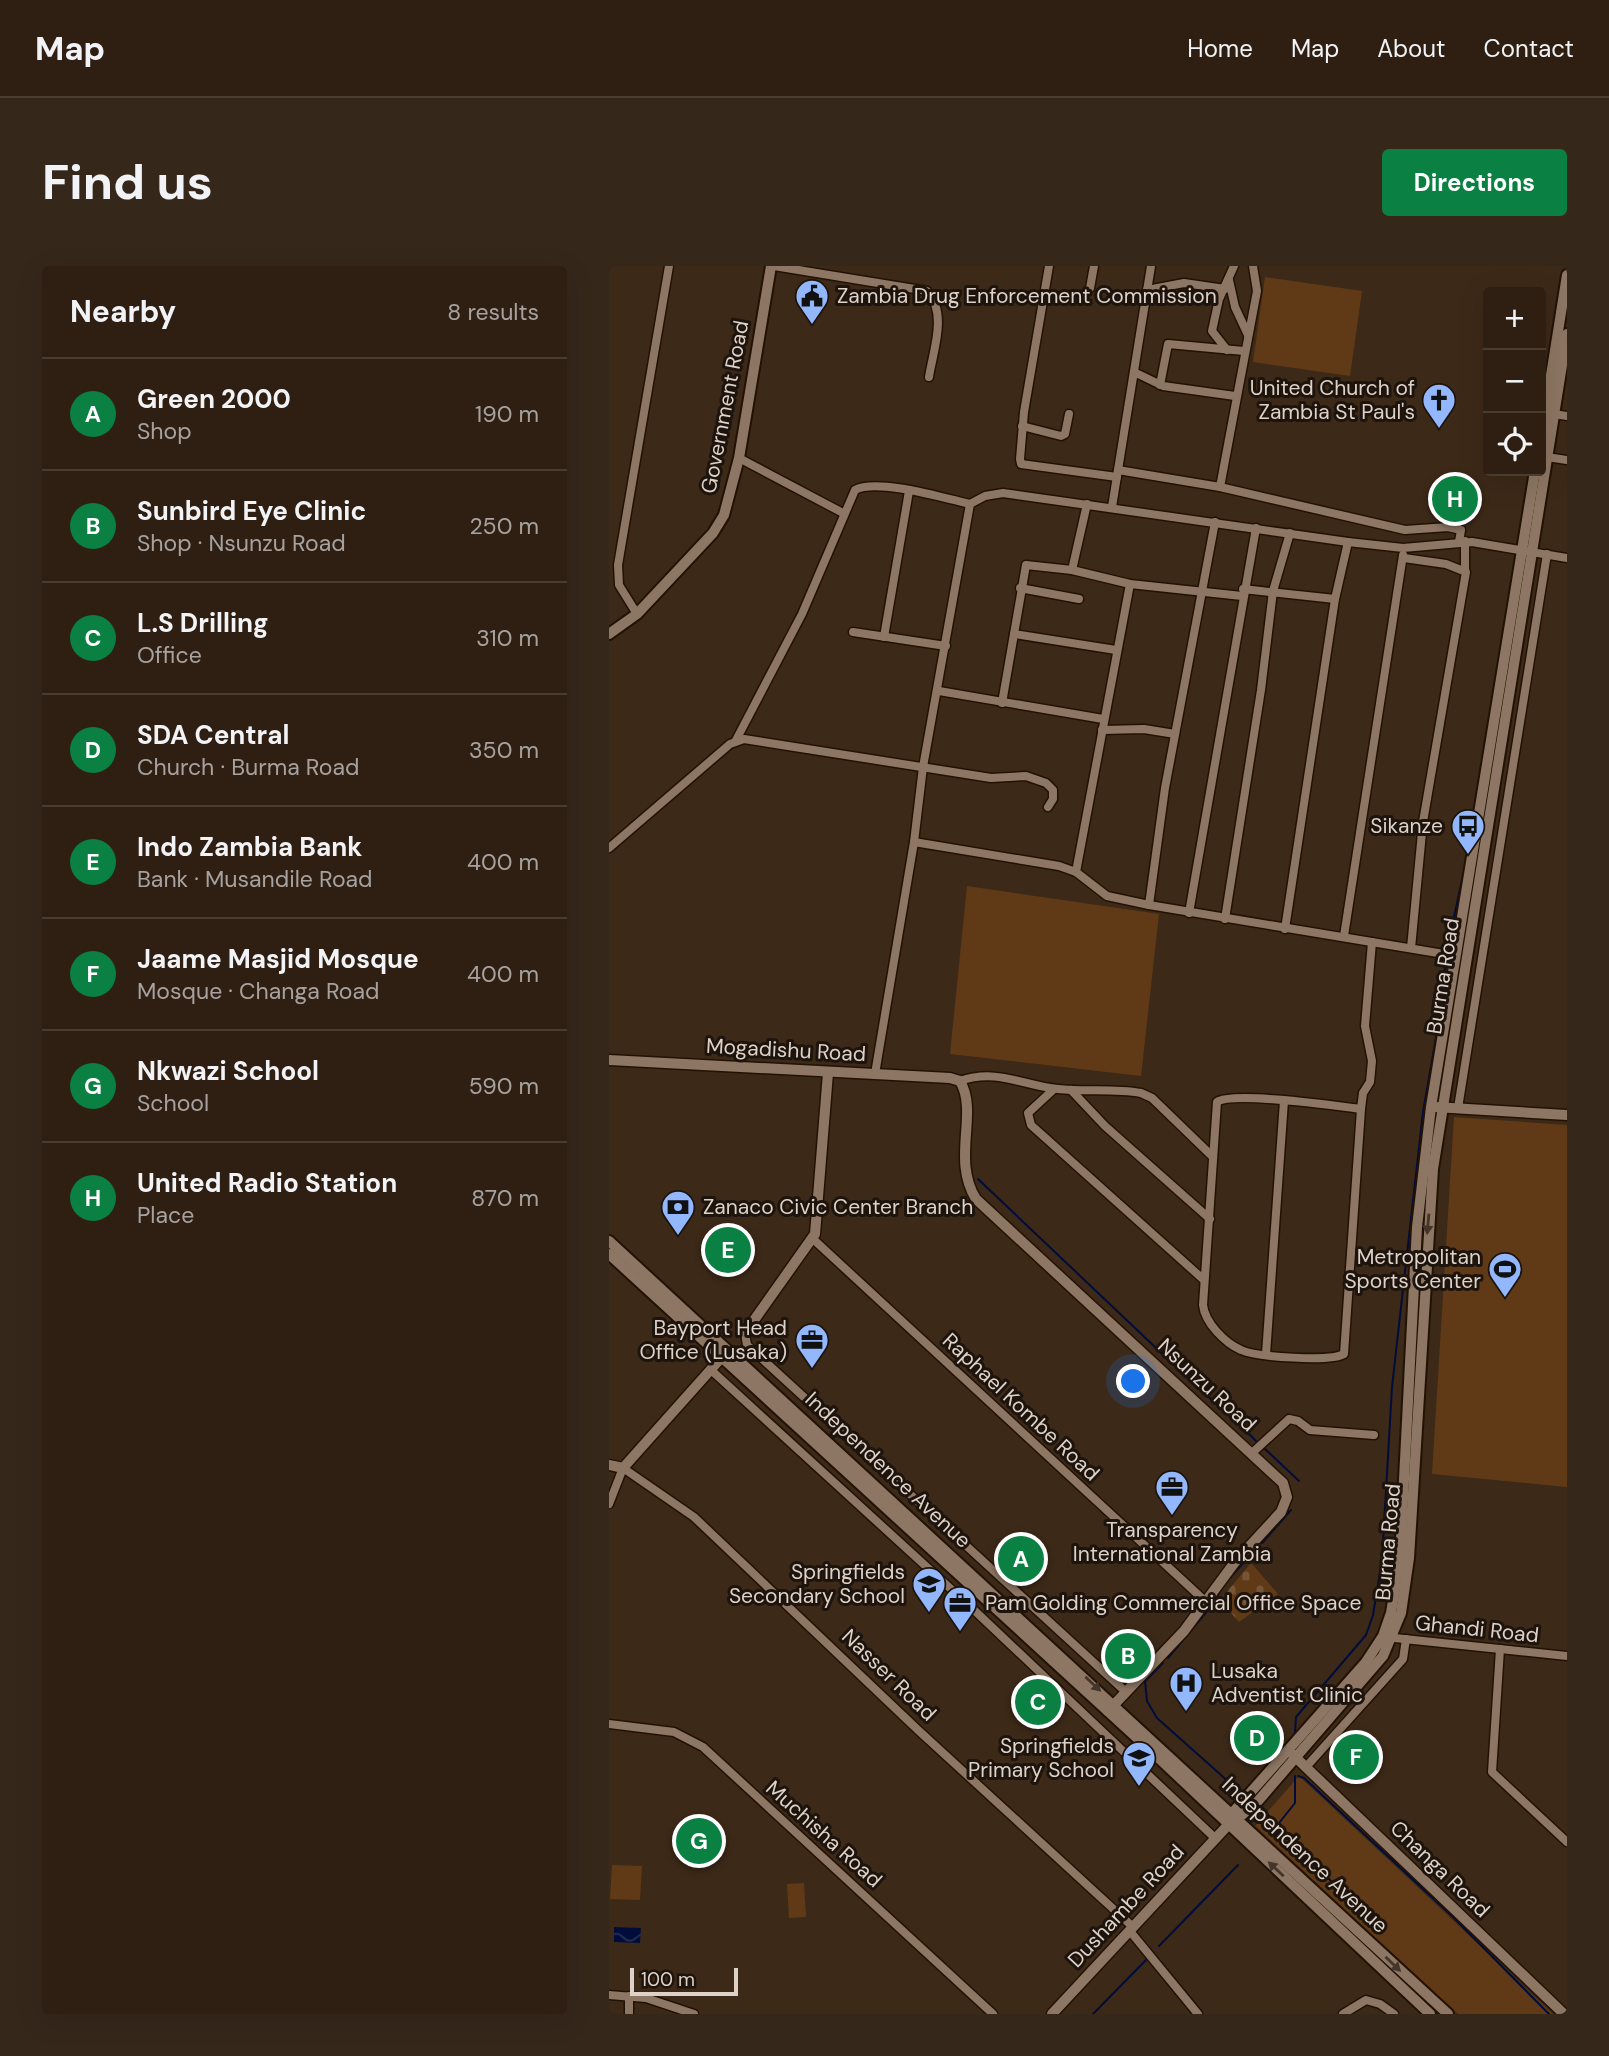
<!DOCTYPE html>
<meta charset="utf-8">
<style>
:root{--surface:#2e1f12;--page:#36271b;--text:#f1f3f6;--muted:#a7a29f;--line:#493d32;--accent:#0b8043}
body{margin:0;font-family:"DM Sans",sans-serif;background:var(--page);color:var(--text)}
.controls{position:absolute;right:21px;top:21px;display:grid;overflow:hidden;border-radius:7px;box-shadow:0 7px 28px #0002}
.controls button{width:63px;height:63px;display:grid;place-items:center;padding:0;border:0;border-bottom:2px solid var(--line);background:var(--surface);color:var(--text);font:35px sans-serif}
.scale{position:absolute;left:21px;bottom:18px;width:108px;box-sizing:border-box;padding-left:7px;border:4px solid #ded1c7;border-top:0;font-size:19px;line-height:24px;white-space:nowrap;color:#ded1c7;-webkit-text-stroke:5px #1d140d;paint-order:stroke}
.you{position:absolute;left:525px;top:1116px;width:24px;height:24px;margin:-18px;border:5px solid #fff;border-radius:50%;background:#1a73e8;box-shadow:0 0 0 10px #1a73e833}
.badge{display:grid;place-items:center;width:46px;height:46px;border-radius:50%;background:var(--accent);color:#fff;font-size:23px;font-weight:700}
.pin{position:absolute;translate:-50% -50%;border:4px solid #fff;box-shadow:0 2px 7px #0006}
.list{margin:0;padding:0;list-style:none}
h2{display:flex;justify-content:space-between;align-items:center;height:91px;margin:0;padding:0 28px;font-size:30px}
h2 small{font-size:23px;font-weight:400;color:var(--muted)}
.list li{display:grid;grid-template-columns:46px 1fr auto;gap:21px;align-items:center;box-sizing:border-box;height:112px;padding:0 28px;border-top:2px solid var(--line)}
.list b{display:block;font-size:26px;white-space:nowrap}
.list p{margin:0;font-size:23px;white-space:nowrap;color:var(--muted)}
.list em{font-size:23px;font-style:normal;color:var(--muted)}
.icon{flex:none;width:38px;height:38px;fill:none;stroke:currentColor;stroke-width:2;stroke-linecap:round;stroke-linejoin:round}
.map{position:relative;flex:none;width:958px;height:1748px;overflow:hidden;border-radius:7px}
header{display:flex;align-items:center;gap:42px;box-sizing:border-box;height:98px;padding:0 35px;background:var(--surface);border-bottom:2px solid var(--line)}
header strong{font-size:33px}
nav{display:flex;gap:38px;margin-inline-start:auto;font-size:24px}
.intro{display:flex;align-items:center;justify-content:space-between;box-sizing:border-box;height:168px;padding:0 42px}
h1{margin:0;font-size:49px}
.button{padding:18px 32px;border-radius:7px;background:var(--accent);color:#fff;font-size:24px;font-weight:700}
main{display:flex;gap:42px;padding:0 42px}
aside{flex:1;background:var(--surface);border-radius:7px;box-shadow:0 7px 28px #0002}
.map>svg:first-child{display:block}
.green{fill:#603a17}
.cemetery{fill:url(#cemetery-stones)}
.water{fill:url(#water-waves)}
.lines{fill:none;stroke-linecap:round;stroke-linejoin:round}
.stream{stroke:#000d3b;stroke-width:2}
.minor-casing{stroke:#231203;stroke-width:11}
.tertiary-casing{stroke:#231203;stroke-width:13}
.secondary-casing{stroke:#231203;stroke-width:14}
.minor{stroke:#8d7663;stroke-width:8}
.tertiary{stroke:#8d7663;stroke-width:10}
.secondary{stroke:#8d7663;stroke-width:10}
.oneway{fill:#44362b}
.labels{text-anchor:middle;stroke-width:6;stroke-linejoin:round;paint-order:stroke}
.poi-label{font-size:21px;fill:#ded1c7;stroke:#1d140d;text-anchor:end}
.street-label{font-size:21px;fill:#ded1c7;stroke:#1d140d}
</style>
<header>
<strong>Map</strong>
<nav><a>Home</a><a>Map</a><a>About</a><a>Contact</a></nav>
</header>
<div class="intro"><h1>Find us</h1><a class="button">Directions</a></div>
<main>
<aside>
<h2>Nearby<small>8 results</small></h2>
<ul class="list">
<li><span class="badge">A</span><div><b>Green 2000</b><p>Shop</p></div><em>190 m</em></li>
<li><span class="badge">B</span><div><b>Sunbird Eye Clinic</b><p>Shop · Nsunzu Road</p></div><em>250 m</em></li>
<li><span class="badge">C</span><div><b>L.S Drilling</b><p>Office</p></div><em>310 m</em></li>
<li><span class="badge">D</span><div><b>SDA Central</b><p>Church · Burma Road</p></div><em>350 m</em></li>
<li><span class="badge">E</span><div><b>Indo Zambia Bank</b><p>Bank · Musandile Road</p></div><em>400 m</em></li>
<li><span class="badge">F</span><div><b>Jaame Masjid Mosque</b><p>Mosque · Changa Road</p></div><em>400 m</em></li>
<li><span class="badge">G</span><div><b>Nkwazi School</b><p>School</p></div><em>590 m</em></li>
<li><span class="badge">H</span><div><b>United Radio Station</b><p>Place</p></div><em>870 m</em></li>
</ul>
</aside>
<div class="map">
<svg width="958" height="1748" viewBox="0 0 958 1748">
<defs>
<pattern id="cemetery-stones" width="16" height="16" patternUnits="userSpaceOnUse" patternTransform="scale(1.75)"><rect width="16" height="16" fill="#603a17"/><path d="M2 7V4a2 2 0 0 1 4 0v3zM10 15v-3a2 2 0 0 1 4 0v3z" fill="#765537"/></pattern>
<pattern id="water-waves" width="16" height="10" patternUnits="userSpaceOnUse" patternTransform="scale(1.75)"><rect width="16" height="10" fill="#000d3b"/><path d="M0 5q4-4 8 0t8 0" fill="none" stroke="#252f56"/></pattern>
</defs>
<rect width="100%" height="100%" fill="#3d2918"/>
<g class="green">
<path d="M656,11l97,14 -12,85 -97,-14z"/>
<path d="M358,620l192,28 -18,162 -191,-22z"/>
<path d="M845,851l113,8v362l-135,-13z"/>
<path d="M690,1510l254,238h-95l-203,-188z"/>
<path d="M3,1599l30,1 -2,34 -30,-1z"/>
<path d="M195,1617l2,34 -17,1 -2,-34z"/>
</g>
<path class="cemetery" d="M642,1297l27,31 -39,28 -19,-22z"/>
<path class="water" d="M5,1661l27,1 -1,15 -26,-1z"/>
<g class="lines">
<g class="stream">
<path d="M838,683l17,-78"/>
<path d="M369,913l216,205"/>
<path d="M593,1125l30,27"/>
<path d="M631,1159l16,16"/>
<path d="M655,1182l35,33"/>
<path d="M653,1277l29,-33"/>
<path d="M617,1316l28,-31"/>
<path d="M607,1333l5,-10"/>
<path d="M559,1392l45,-54"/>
<path d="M554,1397l-18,18 2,20 10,17 82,73"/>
<path d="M686,1466l1,-15 70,-82 7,-20 9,-55 10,-173 31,-275 21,-120 1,-31"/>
<path d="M689,1510l6,2 149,139 96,97"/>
<path d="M652,1540l30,37 93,88"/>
<path d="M666,1562l20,-25v-27"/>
<path d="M550,1680l79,-81"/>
<path d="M484,1748l54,-55"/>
</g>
<defs>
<g id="minor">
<path d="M165,0l153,25c21,22 6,60 2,86"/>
<path d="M440,0l-25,146 -4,47 1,5 96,13"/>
<path d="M644,0l4,25 -37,196 185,43 43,-3 13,3 -2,12"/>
<path d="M620,14l6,27 13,28"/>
<path d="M481,22l4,-22"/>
<path d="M538,24l37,-7 41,6"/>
<path d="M618,84l-15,-19 7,-32 15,-33"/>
<path d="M525,106l29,14 72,10"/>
<path d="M551,119l8,-41 76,7"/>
<path d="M945,148l13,2"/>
<path d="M413,160l39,10 4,-2 4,-20"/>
<path d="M938,191l20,3"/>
<path d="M130,192l104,55"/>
<path d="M509,204l102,17"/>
<path d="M503,241l39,-241"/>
<path d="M856,275v28"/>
<path d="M795,292l42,6 20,8 -43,250 -12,126"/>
<path d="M463,304l15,-66"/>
<path d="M411,322l59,11"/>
<path d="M634,323l92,10"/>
<path d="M28,348l-18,-29 -1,-20 51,-299"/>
<path d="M244,366l93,14"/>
<path d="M405,368l102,16"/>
<path d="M275,371l25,-146"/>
<path d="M330,425l164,28"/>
<path d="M393,437l24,-138 46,5 58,14 112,12"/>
<path d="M493,464l42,-1 31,5"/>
<path d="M126,476l67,-128 53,-124c22,-12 89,8 115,14"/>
<path d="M305,576l145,24 17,6 31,24 42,9 307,51"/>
<path d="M0,582l121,-104 14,-5 247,39 35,-2 20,7 7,7v9l-5,8"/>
<path d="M467,606l54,-288"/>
<path d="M540,639l16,-117 50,-266"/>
<path d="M580,647l67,-385"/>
<path d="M616,653l36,-229 12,-99 17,-58"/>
<path d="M676,663l50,-330 13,-57"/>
<path d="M735,670l59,-381"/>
<path d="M266,808l39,-232 9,-75 47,-263 15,-8 18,-3 345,49 55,6 69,-6 95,16"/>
<path d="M351,815c37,-13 64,5 98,8 27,3 56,-1 83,4l11,5 61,59"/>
<path d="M445,823l-26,24 3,12 173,155"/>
<path d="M462,824l34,36 105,93"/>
<path d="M849,842l89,-554"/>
<path d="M752,843c-24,-3 -129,-18 -144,-7l-14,203c2,18 22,38 38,45 15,7 90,12 103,4l17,-245 2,-16 7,-11 2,-21 -7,-35 7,-84"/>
<path d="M204,973l392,362"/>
<path d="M136,1067l2,12 379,347"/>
<path d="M657,1088l18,-253"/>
<path d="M102,1104l264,241 241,228"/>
<path d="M643,1187l37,-34 9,2 12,9 64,5"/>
<path d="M0,1238l14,-36 71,49 224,213 215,197"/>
<path d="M776,1371l182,19"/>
<path d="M891,1383l-8,123 75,70"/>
<path d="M0,1458l65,8 29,15 290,267"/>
<path d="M697,1501l97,-108 3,-20"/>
<path d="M520,1664l69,84"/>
<path d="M0,1729l37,3 48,16"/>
<path d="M20,1748v-18"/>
<path d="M734,1748l23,-14 14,4 14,10"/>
</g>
<g id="tertiary">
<path d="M0,794l341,18 10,3c19,32 -9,78 16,118l307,284 4,14 -6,15 -46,50 -51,69 -76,80"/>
<path d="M826,841l132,8"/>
<path d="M136,1067l70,-99 13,-161"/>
<path d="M0,1199l14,3 99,-111"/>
<path d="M681,1486l274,262"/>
<path d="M443,1748l177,-190"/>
</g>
<g id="secondary">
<path d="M932,172l26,-163"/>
<path d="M0,368l28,-20 76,-81 11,-18 15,-57 32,-192"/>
<path d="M0,975l839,773"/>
<path d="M0,988l538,493 283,267"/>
<path d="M620,1558l23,-16 131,-152 18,-43 8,-55 24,-389 134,-835"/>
<path d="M620,1558l6,-14 131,-148 17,-26 8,-23 9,-56 17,-330 14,-120 104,-636"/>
</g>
</defs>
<use href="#minor" class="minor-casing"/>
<use href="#tertiary" class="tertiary-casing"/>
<use href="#secondary" class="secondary-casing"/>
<use href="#minor" class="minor"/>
<use href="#tertiary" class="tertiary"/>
<use href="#secondary" class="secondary"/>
</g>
<defs><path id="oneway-solid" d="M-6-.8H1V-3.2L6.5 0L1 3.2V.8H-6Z" transform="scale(1.75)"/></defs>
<g class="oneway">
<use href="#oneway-solid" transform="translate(819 958) rotate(95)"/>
<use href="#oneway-solid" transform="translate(484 1418) rotate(43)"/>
<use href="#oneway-solid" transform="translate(667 1603) rotate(-137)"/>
<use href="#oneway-solid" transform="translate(784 1698) rotate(44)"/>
</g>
<defs>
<symbol id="civic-pin" viewBox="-11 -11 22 30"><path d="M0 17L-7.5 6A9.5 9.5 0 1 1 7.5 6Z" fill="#92b7fd" stroke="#1d140d"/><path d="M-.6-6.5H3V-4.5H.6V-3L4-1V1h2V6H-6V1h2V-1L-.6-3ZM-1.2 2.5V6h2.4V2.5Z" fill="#111"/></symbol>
<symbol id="church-pin" viewBox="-11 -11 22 30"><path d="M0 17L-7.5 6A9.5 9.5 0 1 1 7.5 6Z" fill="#92b7fd" stroke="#1d140d"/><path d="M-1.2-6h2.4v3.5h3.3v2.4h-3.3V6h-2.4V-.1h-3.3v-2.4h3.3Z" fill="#111"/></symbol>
<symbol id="bus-pin" viewBox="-11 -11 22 30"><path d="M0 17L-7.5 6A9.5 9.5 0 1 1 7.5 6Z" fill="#92b7fd" stroke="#1d140d"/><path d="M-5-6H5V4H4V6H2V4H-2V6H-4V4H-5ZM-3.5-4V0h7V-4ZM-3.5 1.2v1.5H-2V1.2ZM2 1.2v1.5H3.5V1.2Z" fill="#111"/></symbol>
<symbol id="bank-pin" viewBox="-11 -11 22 30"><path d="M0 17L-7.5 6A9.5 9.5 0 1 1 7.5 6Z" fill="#92b7fd" stroke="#1d140d"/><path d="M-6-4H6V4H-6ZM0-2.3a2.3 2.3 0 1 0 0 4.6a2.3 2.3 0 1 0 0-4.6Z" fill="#111"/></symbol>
<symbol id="stadium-pin" viewBox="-11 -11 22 30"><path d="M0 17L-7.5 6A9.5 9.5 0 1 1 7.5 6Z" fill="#92b7fd" stroke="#1d140d"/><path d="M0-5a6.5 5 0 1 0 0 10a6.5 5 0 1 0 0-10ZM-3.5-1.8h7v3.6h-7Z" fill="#111"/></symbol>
<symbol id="office-pin" viewBox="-11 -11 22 30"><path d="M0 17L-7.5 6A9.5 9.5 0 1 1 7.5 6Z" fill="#92b7fd" stroke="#1d140d"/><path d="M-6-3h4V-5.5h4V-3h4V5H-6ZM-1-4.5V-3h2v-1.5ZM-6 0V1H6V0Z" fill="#111"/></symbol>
<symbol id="school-pin" viewBox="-11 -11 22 30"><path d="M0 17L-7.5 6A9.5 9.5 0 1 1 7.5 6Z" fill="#92b7fd" stroke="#1d140d"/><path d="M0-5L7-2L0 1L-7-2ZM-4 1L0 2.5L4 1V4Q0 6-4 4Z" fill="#111"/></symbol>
<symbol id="hospital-pin" viewBox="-11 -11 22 30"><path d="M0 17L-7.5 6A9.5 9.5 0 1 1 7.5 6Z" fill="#92b7fd" stroke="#1d140d"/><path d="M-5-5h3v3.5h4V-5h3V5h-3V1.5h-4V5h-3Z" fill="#111"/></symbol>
</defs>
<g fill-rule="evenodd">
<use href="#civic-pin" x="184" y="11" width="38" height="52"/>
<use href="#church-pin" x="811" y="115" width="38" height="52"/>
<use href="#bus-pin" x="840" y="541" width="38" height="52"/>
<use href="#bank-pin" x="50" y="922" width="38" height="52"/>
<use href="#stadium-pin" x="877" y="984" width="38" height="52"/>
<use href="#office-pin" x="184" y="1055" width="38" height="52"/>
<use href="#office-pin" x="544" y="1202" width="38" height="52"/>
<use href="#school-pin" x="301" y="1299" width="38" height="52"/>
<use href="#office-pin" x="332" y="1318" width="38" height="52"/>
<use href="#hospital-pin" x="558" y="1398" width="38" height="52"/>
<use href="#school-pin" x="511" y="1473" width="38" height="52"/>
</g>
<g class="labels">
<g class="poi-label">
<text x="228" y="37" text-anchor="start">Zambia Drug Enforcement Commission</text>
<text x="806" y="129">United Church of<tspan x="806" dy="24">Zambia St Paul's</tspan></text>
<text x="834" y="567">Sikanze</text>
<text x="94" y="948" text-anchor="start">Zanaco Civic Center Branch</text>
<text x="872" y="998">Metropolitan<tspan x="872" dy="24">Sports Center</tspan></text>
<text x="178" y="1069">Bayport Head<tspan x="178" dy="24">Office (Lusaka)</tspan></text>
<text x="563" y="1271" text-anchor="middle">Transparency<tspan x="563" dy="24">International Zambia</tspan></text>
<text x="296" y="1313">Springfields<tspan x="296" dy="24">Secondary School</tspan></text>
<text x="376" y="1344" text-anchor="start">Pam Golding Commercial Office Space</text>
<text x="602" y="1412" text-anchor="start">Lusaka<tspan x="602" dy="24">Adventist Clinic</tspan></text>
<text x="505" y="1487">Springfields<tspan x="505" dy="24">Primary School</tspan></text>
</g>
<g class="street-label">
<text transform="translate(116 141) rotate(-79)" y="7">Government Road</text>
<text transform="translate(834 710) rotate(-81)" y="7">Burma Road</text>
<text transform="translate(177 784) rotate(3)" y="7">Mogadishu Road</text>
<text transform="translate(598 1119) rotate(43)" y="7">Nsunzu Road</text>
<text transform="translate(412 1141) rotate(43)" y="7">Raphael Kombe Road</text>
<text transform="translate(279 1204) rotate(43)" y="7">Independence Avenue</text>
<text transform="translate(779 1276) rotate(-85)" y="7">Burma Road</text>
<text transform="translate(868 1363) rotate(6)" y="7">Ghandi Road</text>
<text transform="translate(280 1409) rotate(44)" y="7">Nasser Road</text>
<text transform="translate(215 1568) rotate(42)" y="7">Muchisha Road</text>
<text transform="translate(696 1589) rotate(43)" y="7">Independence Avenue</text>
<text transform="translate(831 1603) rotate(44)" y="7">Changa Road</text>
<text transform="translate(517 1640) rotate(-47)" y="7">Dushambe Road</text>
</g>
</g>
</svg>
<div class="controls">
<button>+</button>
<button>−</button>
<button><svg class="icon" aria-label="locate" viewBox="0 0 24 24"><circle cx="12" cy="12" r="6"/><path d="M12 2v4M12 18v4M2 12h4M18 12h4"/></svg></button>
</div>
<div class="scale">100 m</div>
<div class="you"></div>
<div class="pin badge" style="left:412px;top:1293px">A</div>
<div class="pin badge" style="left:519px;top:1390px">B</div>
<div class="pin badge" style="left:429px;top:1436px">C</div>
<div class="pin badge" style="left:648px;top:1472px">D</div>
<div class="pin badge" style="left:119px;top:984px">E</div>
<div class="pin badge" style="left:747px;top:1491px">F</div>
<div class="pin badge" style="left:90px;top:1575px">G</div>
<div class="pin badge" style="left:846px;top:233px">H</div>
</div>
</main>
